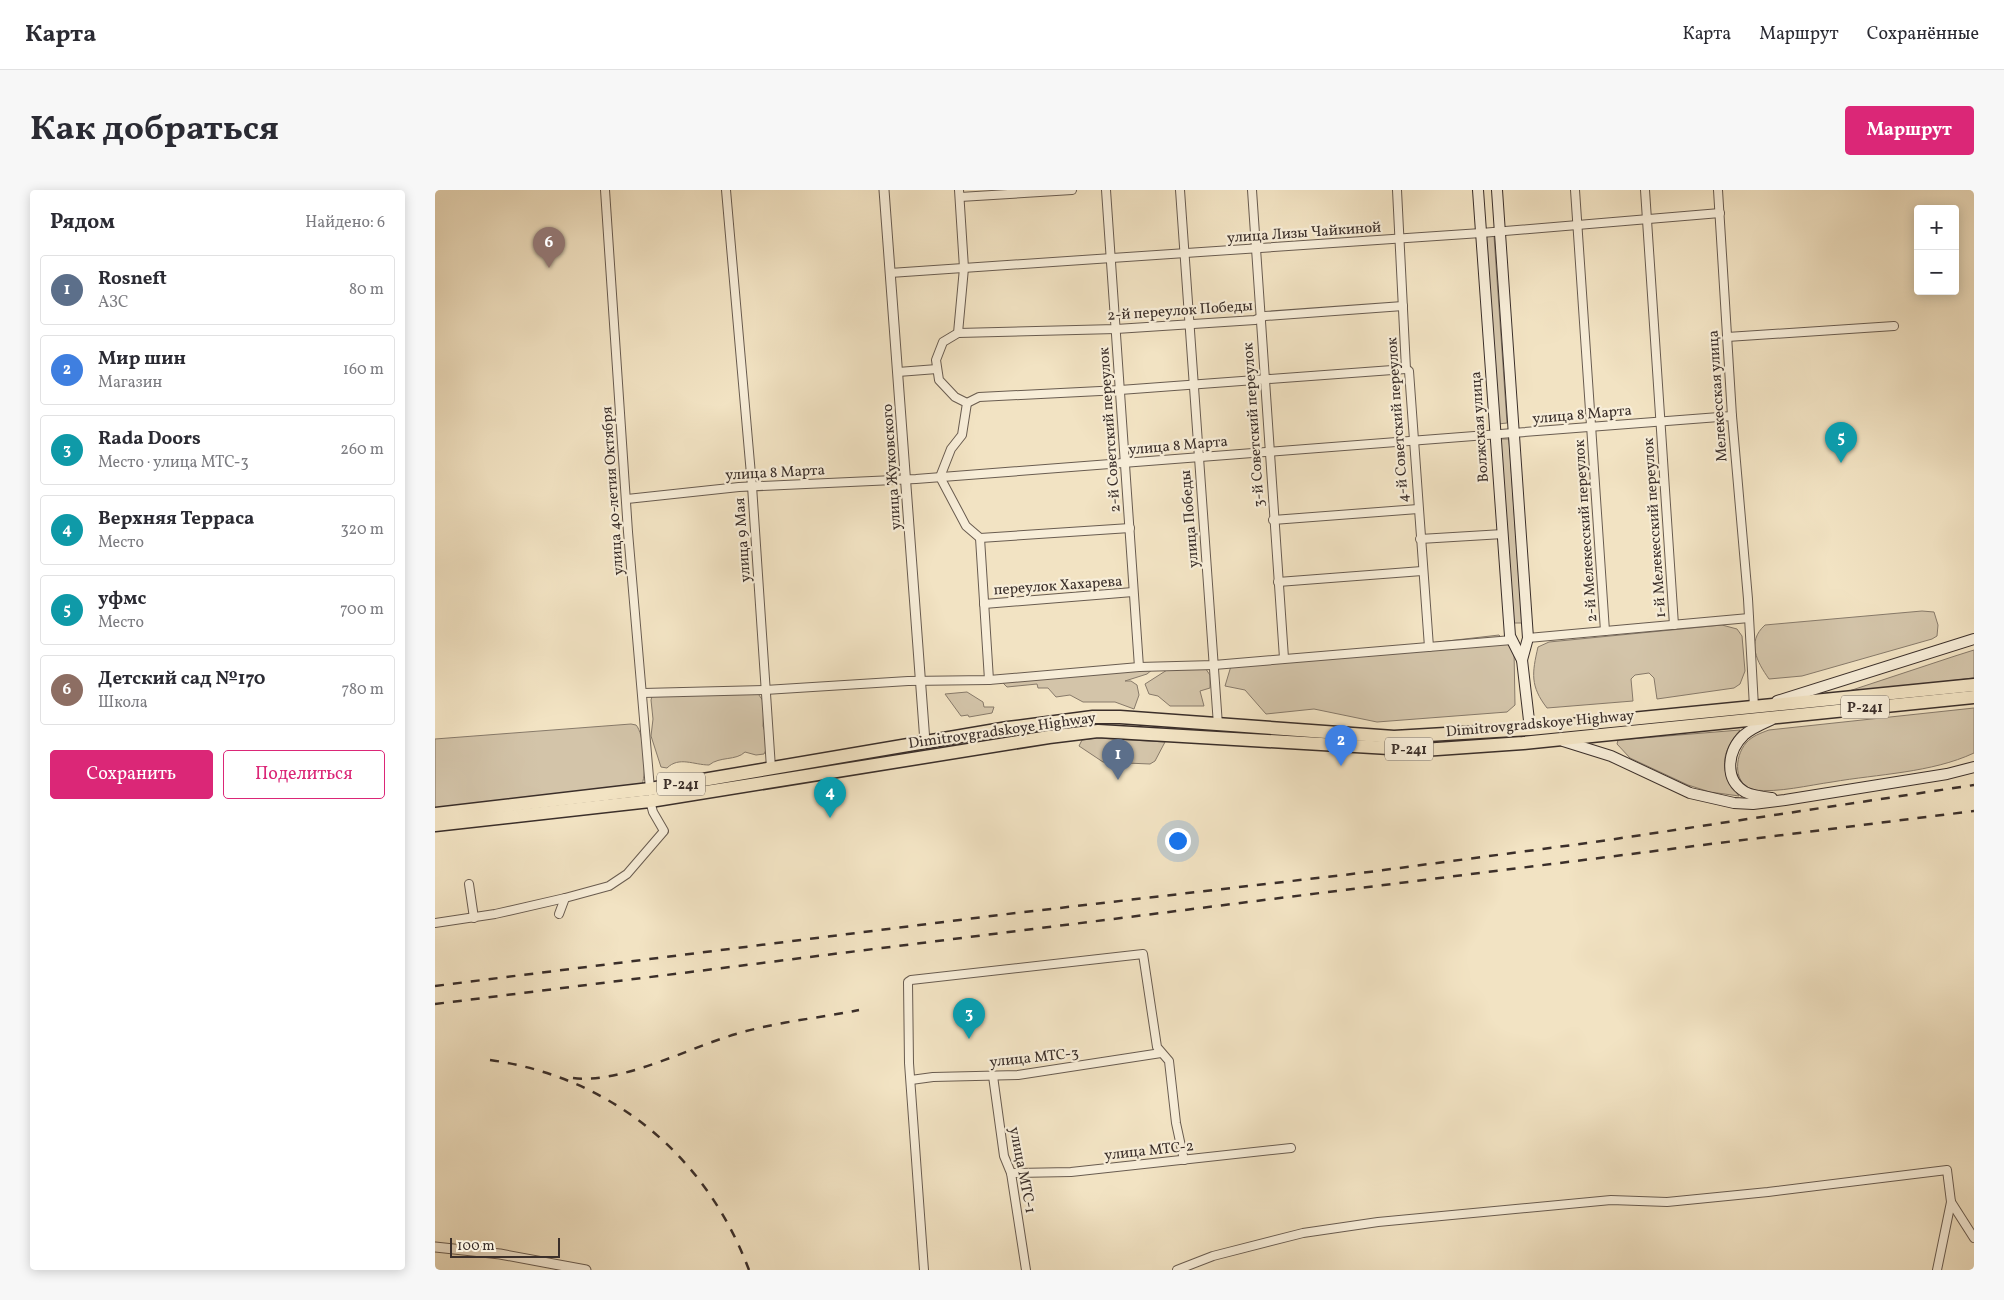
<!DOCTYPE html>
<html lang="ru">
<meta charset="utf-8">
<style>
:root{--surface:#fff;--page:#f7f7f7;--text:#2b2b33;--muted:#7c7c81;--line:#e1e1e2;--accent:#db2777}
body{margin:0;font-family:Vollkorn,serif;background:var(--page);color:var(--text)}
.controls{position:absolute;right:15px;top:15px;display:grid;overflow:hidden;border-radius:5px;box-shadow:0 2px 12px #0003}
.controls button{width:45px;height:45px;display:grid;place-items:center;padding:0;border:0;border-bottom:1px solid var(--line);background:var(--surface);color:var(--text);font:25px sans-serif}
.scale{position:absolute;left:15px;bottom:12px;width:110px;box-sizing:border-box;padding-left:5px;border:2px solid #3b2f2a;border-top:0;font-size:14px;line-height:18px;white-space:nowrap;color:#3b2f2a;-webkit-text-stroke:4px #f7edd8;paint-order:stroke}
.you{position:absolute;left:742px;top:650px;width:18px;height:18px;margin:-12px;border:4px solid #fff;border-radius:50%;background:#1a73e8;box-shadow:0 0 0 8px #1a73e833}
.badge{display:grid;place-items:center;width:32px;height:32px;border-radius:50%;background:var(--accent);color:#fff;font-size:16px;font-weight:700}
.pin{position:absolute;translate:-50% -41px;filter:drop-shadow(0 1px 2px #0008)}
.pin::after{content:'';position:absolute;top:26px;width:18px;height:15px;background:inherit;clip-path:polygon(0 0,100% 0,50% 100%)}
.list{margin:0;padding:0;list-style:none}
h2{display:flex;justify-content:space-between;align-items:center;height:65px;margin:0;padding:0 20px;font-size:21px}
h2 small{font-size:16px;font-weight:400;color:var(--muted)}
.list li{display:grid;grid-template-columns:32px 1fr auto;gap:15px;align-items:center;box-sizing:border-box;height:70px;margin:0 10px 10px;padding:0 10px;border:1px solid var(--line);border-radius:5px}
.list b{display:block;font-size:19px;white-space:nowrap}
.list p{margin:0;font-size:16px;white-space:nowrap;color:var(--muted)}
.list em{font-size:16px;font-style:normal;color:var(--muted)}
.actions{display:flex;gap:10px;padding:15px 20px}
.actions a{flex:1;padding:11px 0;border:1px solid var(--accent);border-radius:5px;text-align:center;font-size:18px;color:var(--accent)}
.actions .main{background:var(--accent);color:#fff}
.map{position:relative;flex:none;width:1539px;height:1080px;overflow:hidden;border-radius:5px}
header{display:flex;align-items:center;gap:30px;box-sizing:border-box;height:70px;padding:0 25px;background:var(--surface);border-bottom:1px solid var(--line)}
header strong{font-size:24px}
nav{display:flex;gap:28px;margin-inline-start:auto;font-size:18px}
.intro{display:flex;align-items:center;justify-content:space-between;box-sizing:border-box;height:120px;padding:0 30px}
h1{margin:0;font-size:35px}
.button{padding:12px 22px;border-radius:5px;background:var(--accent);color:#fff;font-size:18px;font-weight:700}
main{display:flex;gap:30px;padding:0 30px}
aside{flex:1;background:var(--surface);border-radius:5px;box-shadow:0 2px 12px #0003}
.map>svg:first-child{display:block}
.green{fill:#d3c4a9;stroke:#877a6a}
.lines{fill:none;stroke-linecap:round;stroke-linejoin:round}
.minor-casing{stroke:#695c50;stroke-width:10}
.tertiary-casing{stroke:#695c50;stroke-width:11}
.secondary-casing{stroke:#3b2f2a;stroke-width:12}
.trunk-casing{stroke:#3b2f2a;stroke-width:15}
.minor{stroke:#f7edd8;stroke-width:8}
.tertiary{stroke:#f7edd8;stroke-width:9}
.secondary{stroke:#f7edd8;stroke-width:10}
.trunk{stroke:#f2e3c3;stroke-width:12}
.rail{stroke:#3b2f2a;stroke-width:2.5;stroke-dasharray:9 9;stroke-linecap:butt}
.labels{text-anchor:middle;stroke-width:4.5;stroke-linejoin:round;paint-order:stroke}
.shield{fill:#f7edd8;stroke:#73685e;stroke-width:1}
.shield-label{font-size:14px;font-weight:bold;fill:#3b2f2a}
.street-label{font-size:15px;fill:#3b2f2a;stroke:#f7edd8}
</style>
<header>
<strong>Карта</strong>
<nav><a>Карта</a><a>Маршрут</a><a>Сохранённые</a></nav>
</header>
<div class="intro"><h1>Как добраться</h1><a class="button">Маршрут</a></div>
<main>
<aside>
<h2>Рядом<small>Найдено: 6</small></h2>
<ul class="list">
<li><span class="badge" style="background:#5c6f8a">1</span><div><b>Rosneft</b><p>АЗС</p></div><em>80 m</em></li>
<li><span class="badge" style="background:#3f7fe0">2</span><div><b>Мир шин</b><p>Магазин</p></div><em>160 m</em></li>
<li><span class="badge" style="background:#0f9aa8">3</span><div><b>Rada Doors</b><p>Место · улица МТС-3</p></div><em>260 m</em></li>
<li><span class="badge" style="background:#0f9aa8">4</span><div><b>Верхняя Терраса</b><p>Место</p></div><em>320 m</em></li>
<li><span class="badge" style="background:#0f9aa8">5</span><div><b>уфмс</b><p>Место</p></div><em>700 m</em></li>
<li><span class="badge" style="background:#8d6e63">6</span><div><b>Детский сад №170</b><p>Школа</p></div><em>780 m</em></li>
</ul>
<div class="actions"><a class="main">Сохранить</a><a>Поделиться</a></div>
</aside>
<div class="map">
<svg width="1539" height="1080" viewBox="0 0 1539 1080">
<rect width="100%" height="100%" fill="#f2e3c3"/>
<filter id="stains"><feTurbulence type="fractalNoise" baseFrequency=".004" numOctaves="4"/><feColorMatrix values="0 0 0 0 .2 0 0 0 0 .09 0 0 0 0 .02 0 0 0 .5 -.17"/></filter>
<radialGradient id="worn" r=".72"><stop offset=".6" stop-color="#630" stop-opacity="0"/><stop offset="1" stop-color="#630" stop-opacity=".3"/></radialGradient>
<g class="green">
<path d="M1059,46l13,187 -9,1 -14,-187z"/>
<path d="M1065,249h9l13,184h-9z"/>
<path d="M1487,421l12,1 4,13 -1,11 -5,3 -130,37 -33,3c-12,-17 -23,-37 -4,-54z"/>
<path d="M1287,435l15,4 5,7 3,35 -5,13 -6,4 -77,11 -3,-21 -5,-5 -14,2 -4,4 2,22 -86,7c-17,-22 -15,-35 -9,-61l11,-5z"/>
<path d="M1064,445l15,15 1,55 -8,7 -130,10 -63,-13 -48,5 -21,-24 -20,-4 6,-20z"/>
<path d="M1539,460v28l-134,16 115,-38z"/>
<path d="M768,475l7,10v13l-10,3 4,15h-34l-12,-10 -9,-2 -4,-10 22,-14z"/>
<path d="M718,479l-6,5 -22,7h6l6,4 2,10 -5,14 -19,-7h-32l-13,-7 -14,2 -8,-9h-10l-1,-4 -30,3 -5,-5z"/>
<path d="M244,498h17l25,7 35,-4 8,11 -1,24 6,18 -5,10 -8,1 -11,-3c-9,9 -25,4 -36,13 -15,0 -30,-9 -42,3l-6,-1 -10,-31 2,-17 -2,-19 2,-7z"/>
<path d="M532,502l16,10 1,5h10l-2,6 -23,4 -1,-2 -7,1 -16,-22z"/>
<path d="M1539,518v45c-43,20 -96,21 -142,29 -22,3 -55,11 -77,8 -22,-4 -21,-33 -9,-47 6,-7 15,-10 23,-13z"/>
<path d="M196,534l5,1c8,8 11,48 6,59l-207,24v-69z"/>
<path d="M1305,540c-20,24 -21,41 -1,66l-29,-4 -22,-7 -58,-27 -13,-14 1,-4z"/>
<path d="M662,548l68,4 -10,19 -5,3 -47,-2 -24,-16 3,-6z"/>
</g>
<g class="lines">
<defs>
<g id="minor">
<path d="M170,0l23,342 22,257"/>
<path d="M291,0l26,296 19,282"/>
<path d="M524,0l5,78 -6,65 -15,9 -7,18 3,20 16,17 12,6 -5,32 -11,14 -11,28 26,49 14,12 9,142"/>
<path d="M671,0l33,477"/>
<path d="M745,0l38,535"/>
<path d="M817,0l32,468"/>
<path d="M962,0l9,179 3,2 20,276"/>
<path d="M1140,0l30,441"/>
<path d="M1210,0l29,435"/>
<path d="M1283,0l14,226 16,183 6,108"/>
<path d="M525,7l112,-7"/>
<path d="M455,83l591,-40 239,-20"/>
<path d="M523,143l158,-4 139,-9 10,-4 138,-10"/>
<path d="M1292,147l167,-11"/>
<path d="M463,182l39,-3"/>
<path d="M532,213l12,-6 141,-7 286,-21"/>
<path d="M192,309l112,-12 177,-8 816,-63"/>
<path d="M838,330l145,-11"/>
<path d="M545,348l150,-10"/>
<path d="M985,349l83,-5"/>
<path d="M843,392l144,-11"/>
<path d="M549,414l149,-12"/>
<path d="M1093,448l221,-20"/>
<path d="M208,503l122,-3 143,-9 81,-1 150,-13 75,-2 298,-25"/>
<path d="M34,694l5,34"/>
<path d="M124,724l6,-16 44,-12 18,-12 37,-43 -11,-19 -3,-11"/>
<path d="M0,733l60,-9 70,-16"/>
<path d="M558,886l11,80 7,17 15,97"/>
<path d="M476,890l22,-3 85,-2 143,-22"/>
<path d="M576,983l60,-1 220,-24"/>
<path d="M489,1080l-15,-207 -1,-81 3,-2 232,-26 14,93 12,14 7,62 8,37"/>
<path d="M742,1080l36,-14 90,-23 75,-11 233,-22 56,2 101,-10 179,-22 4,32 23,36"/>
<path d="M1502,1080l14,-68"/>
</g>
<g id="tertiary">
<path d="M449,0l41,552"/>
<path d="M0,1057l65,7 86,16"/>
</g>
<g id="secondary">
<path d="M1043,0l32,446 12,24 8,69"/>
<path d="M1062,0l31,448 -6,22"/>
<path d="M1342,511l197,-62"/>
<path d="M1336,530c-9,4 -19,8 -27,15 -16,15 -21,44 1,57 8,4 18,5 27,6"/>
<path d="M1128,551l48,15 79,37 44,10 19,1 32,-4 162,-26 27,-7"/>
</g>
<g id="trunk">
<path d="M0,624l215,-25 358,-61 85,-11h27l274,20 136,-8 444,-44"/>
<path d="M0,635l215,-24 399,-64 49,-6 325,19 100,-7 451,-46"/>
</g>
</defs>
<use href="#minor" class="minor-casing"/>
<use href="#tertiary" class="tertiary-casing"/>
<use href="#secondary" class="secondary-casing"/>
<use href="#trunk" class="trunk-casing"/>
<use href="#minor" class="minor"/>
<use href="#tertiary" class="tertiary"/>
<use href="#secondary" class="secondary"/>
<use href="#trunk" class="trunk"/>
<g class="rail">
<path d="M0,796l564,-71 370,-43 226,-30 379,-57"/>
<path d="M0,814l1539,-193"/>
<path d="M55,870c121,17 216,95 259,210"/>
<path d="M138,888c49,6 115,-30 163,-44 40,-12 83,-16 123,-24"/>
</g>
</g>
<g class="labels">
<g class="shield">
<rect x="1406" y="505.5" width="48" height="23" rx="4"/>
<rect x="950" y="547.5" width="48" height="23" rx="4"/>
<rect x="222" y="582.5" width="48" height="23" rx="4"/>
</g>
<g class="shield-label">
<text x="1430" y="522">Р-241</text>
<text x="974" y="564">Р-241</text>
<text x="246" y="599">Р-241</text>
</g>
<g class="street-label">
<text transform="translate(869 42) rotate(-4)" y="5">улица Лизы Чайкиной</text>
<text transform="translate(745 120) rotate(-4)" y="5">2-й переулок Победы</text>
<text transform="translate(1282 206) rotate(-94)" y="5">Мелекесская улица</text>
<text transform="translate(1147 224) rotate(-5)" y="5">улица 8 Марта</text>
<text transform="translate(962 230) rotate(-94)" y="5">4-й Советский переулок</text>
<text transform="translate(818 235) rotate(-94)" y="5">3-й Советский переулок</text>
<text transform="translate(1044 237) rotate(-94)" y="5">Волжская улица</text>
<text transform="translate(674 240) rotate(-94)" y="5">2-й Советский переулок</text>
<text transform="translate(743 255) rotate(-5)" y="5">улица 8 Марта</text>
<text transform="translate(456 277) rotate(-94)" y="5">улица Жуковского</text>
<text transform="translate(340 282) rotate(-3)" y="5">улица 8 Марта</text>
<text transform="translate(177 301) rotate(-94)" y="5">улица 40-летия Октября</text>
<text transform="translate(754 329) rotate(-95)" y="5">улица Победы</text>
<text transform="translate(1219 338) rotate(-94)" y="5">1-й Мелекесский переулок</text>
<text transform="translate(1150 341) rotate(-94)" y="5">2-й Мелекесский переулок</text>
<text transform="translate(307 350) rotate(-94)" y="5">улица 9 Мая</text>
<text transform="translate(623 395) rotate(-4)" y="5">переулок Хахарева</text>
<text transform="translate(1105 533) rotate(-5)" y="5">Dimitrovgradskoye Highway</text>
<text transform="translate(567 540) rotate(-8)" y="5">Dimitrovgradskoye Highway</text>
<text transform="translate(599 867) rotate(-6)" y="5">улица МТС-3</text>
<text transform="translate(714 960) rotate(-6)" y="5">улица МТС-2</text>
<text transform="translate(588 980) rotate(79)" y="5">улица МТС-1</text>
</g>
</g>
<rect width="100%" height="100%" filter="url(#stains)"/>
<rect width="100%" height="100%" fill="url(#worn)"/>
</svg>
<div class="controls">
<button>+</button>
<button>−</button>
</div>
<div class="scale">100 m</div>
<div class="you"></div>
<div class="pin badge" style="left:683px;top:590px;background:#5c6f8a">1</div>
<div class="pin badge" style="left:906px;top:576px;background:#3f7fe0">2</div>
<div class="pin badge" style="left:534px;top:849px;background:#0f9aa8">3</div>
<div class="pin badge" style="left:395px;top:628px;background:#0f9aa8">4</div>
<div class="pin badge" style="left:1406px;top:273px;background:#0f9aa8">5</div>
<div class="pin badge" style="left:114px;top:78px;background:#8d6e63">6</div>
</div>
</main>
